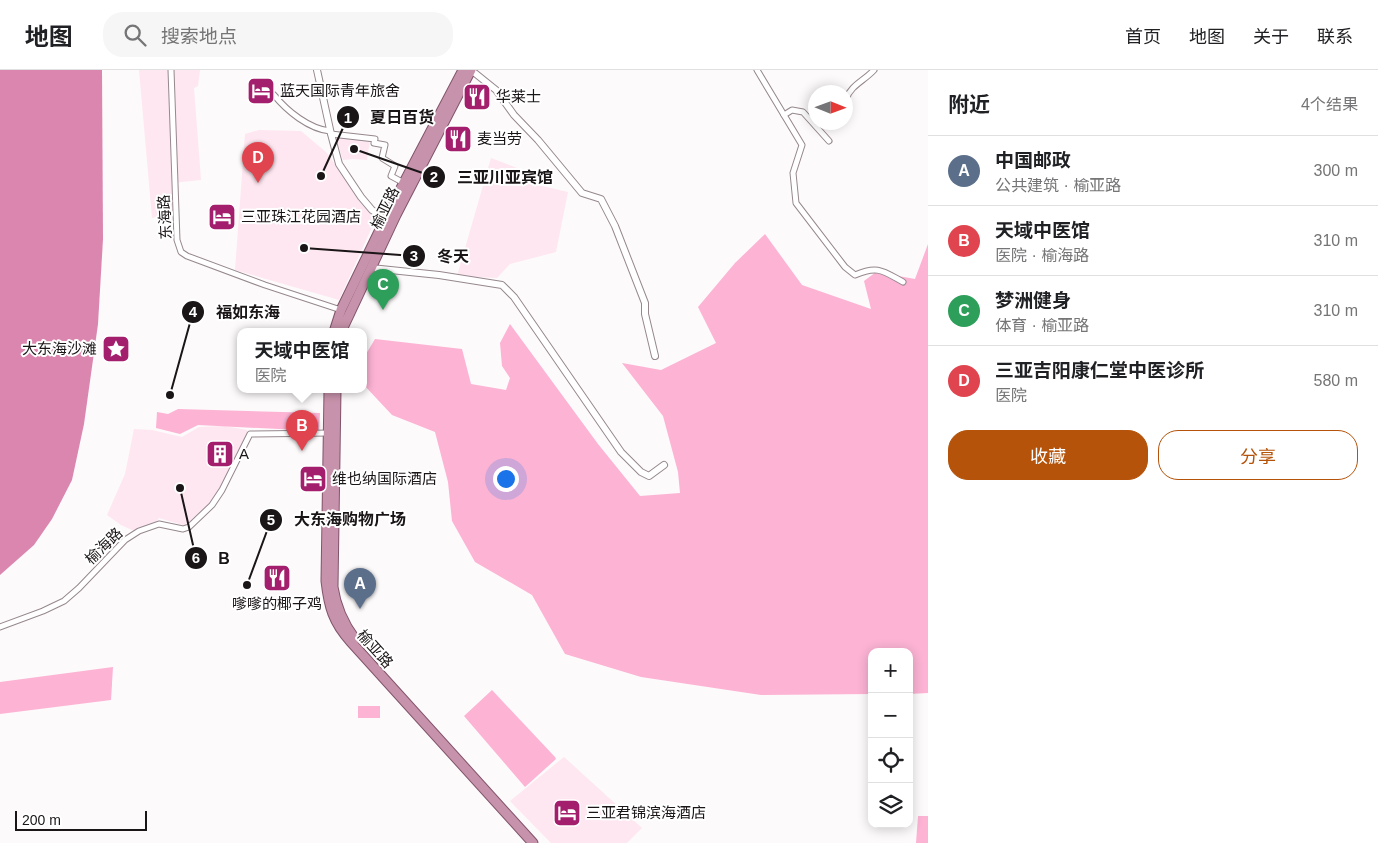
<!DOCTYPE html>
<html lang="zh">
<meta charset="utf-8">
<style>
:root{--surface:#fff;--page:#f6f6f6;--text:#202124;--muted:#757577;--line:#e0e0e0;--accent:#b45309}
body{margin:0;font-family:Arial,"Noto Sans SC",sans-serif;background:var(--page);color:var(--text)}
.controls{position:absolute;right:15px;bottom:15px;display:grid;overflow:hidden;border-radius:10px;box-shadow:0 2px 12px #0003}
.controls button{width:45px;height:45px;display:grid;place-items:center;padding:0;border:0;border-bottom:1px solid var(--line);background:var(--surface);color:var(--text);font:25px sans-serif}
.compass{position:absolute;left:808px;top:15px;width:45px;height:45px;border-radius:50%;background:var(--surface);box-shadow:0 2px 12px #0003;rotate:91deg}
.scale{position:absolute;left:15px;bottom:12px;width:132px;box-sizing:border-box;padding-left:5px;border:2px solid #1a1517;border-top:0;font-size:14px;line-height:18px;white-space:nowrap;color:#1a1517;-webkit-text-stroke:4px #fff;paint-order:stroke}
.you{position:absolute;left:505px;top:408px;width:18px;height:18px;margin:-12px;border:4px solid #fff;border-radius:50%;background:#1a73e8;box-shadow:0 0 0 8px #1a73e833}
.badge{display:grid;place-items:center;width:32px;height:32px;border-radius:50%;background:var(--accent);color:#fff;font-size:16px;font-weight:700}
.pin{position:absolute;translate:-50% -41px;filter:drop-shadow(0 1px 2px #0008)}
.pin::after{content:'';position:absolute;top:26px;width:18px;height:15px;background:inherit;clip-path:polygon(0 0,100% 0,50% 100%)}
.popup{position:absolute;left:237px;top:258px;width:130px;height:65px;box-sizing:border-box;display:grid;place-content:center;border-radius:10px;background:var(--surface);filter:drop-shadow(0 1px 4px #0005);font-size:16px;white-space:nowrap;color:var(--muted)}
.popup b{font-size:19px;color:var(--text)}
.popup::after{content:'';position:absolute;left:50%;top:100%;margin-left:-10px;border:10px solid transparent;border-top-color:var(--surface)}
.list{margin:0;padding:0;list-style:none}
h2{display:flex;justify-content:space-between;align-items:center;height:65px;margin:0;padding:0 20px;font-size:21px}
h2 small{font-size:16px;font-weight:400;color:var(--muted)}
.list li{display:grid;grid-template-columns:32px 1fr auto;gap:15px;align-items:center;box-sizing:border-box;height:70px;padding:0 20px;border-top:1px solid var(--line)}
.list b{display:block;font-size:19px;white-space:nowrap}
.list p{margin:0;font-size:16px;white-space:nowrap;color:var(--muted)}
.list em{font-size:16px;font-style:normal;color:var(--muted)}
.actions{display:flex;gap:10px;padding:15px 20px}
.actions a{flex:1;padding:11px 0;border:1px solid var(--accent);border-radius:20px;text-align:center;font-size:18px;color:var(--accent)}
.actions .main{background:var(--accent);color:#fff}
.icon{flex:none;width:28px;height:28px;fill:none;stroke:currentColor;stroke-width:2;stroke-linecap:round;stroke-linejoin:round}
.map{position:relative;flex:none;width:928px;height:773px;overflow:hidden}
header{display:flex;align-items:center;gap:30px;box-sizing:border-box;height:70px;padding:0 25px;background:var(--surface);border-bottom:1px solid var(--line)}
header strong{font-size:24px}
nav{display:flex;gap:28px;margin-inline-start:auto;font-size:18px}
.search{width:350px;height:45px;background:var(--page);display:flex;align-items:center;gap:12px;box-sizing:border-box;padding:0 18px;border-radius:20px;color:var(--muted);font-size:19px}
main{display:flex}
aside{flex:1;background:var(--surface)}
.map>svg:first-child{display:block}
.built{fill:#fee7f0}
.green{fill:#fcb3d4}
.water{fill:#da86ae}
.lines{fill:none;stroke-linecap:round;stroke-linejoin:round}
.minor-casing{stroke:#95888e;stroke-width:7}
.tertiary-casing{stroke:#95888e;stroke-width:8}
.trunk-casing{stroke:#81546a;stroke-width:11}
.minor{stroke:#fff;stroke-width:5}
.tertiary{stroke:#fff;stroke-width:6}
.trunk{stroke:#c792ab;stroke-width:9}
.labels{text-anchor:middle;stroke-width:4;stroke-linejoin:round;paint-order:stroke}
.poi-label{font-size:15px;fill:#1a1517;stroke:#fff;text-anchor:start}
.street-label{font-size:15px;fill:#1a1517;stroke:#fff}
.leader{fill:none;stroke:#1a1517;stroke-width:2}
.callout-dot{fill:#1a1517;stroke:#fff;stroke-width:2}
.mark-label{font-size:15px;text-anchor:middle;font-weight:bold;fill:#fff}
.callout-label{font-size:16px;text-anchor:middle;font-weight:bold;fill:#1a1517;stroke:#fff;stroke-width:4;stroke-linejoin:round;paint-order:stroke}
</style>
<header>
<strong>地图</strong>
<div class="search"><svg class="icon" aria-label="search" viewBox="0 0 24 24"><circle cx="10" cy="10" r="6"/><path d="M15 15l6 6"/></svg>搜索地点</div>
<nav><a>首页</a><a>地图</a><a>关于</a><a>联系</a></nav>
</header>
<main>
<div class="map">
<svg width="928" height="773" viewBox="0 0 928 773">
<rect width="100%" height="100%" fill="#fdfafb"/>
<g class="built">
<path d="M139,0h61l-2,16 -4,2 7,92 -29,3 1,28 -21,7z"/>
<path d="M259,60l42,1 25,21 41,56 10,8 -38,84 -104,-30 10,-136z"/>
<path d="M335,65l35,5 -3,20 -14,-1 -10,1z"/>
<path d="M491,88l31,12 -2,11 48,11 -12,60 -46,12 -13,14 -40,-2z"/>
<path d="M225,356l22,4v6l-20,42 -16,27 -25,21 -27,-8 -5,6 -20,7 -13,-6 -14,-10 18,-41 9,-45 18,1 30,7 17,-10z"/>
<path d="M564,687l78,71 -15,15h-76l-41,-42z"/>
</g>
<g class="green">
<path d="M765,164l37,51 69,24 -7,-28 12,-9 39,7 13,-35v449l-19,1v-42h-37v42l-111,1 -120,-18 -76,-23 -33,-59 -57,-33 -23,-41 -4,-39 -13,-50 -43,-17 -29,-31v-25l12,-20 87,10 9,35 35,6 4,-12 -8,-12 -2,-23 10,-19 88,120 42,52 40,-3 -2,-21 -15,-56 -41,-53 39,7 55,-27 -18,-36 37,-44z"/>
<path d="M178,339l142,4 -1,18 -121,-6 -18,9 -24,-6 1,-16 11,2z"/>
<path d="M113,597l-2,33 -111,14v-32z"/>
<path d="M492,620l63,67 1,2 -31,28 -61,-71z"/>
<rect x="358" y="636" width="22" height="12"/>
<path d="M918,746h10v27h-12z"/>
</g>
<path class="water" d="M0,0h102l1,169 -5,85 -14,100 -12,56 -20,39 -18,26 -34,30z"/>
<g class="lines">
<defs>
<g id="minor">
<path d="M171,0l6,170 4,12 6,4 78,29 76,25"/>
<path d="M757,0l45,75 -9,28 3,30 49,64 10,8c23,-10 28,-4 48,7"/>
<path d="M274,25c13,16 35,34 56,36"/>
<path d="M846,29c5,-14 18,-18 28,-29"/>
<path d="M784,45l8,-5 11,2 26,29"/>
<path d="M331,64l44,5 -1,4 11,2 -3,13 13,8 -4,10 13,7"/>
<path d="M0,557l43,-16 21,-10 15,-13 46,-48 14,-9 20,-7 24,5 6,-2 23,-22 10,-15 28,-56 80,-1"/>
</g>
<g id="tertiary">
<path d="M317,0l14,64 8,30 22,33 11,13 15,10"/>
<path d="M471,0l25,20 18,25 24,25 44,53 19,6 14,27 30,77v11l10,42"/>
<path d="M371,198l68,7 63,10 12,12 107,155 20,20 8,4 15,-11"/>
</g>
<g id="trunk">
<path d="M334,262l7,-22 48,-99 74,-141"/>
<path d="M341,262l55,-117 75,-145"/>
<path d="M329,320l-3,191c3,26 7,41 25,61l182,201"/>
<path d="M336,320l-3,197c3,20 10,36 22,52"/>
</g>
</defs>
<use href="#minor" class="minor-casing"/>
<use href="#tertiary" class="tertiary-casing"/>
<use href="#trunk" class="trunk-casing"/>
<use href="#minor" class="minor"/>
<use href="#tertiary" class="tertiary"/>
<use href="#trunk" class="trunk"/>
</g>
<defs>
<symbol id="hotel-square" viewBox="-11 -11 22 22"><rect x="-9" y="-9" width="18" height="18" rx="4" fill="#a31f6d" stroke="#fff"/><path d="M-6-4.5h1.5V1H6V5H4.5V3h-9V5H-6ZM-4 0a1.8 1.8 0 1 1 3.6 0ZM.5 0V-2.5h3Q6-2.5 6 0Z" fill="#fff"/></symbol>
<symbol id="restaurant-square" viewBox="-11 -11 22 22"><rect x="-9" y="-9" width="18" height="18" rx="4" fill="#a31f6d" stroke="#fff"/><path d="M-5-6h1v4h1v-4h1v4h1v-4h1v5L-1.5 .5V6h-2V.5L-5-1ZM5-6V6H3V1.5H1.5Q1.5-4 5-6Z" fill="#fff"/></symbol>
<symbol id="sight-square" viewBox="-11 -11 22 22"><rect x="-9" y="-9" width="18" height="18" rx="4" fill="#a31f6d" stroke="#fff"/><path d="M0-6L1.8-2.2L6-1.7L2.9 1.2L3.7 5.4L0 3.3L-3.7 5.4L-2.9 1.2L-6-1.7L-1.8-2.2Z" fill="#fff"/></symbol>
<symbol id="building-square" viewBox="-11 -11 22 22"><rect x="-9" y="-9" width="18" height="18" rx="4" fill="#a31f6d" stroke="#fff"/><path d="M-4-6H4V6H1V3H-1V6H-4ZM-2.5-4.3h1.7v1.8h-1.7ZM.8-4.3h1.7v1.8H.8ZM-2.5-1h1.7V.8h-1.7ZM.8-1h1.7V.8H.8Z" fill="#fff"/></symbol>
</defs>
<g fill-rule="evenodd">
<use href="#hotel-square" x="245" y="5" width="32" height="32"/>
<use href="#restaurant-square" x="461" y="11" width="32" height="32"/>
<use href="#restaurant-square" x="442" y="53" width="32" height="32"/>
<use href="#hotel-square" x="206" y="131" width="32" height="32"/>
<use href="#sight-square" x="100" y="263" width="32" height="32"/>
<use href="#building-square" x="204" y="368" width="32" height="32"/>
<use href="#hotel-square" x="297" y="393" width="32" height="32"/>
<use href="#restaurant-square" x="261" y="492" width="32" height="32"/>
<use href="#hotel-square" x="551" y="727" width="32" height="32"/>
</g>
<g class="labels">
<g class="poi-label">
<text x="280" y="26">蓝天国际青年旅舍</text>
<text x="496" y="32">华莱士</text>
<text x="477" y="74">麦当劳</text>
<text x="241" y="152">三亚珠江花园酒店</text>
<text x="97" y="284" text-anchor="end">大东海沙滩</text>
<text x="239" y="389">A</text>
<text x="332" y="414">维也纳国际酒店</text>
<text x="277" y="539" text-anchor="middle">嗲嗲的椰子鸡</text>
<text x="586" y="748">三亚君锦滨海酒店</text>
</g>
<g class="street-label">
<text transform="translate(385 138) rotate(-64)" y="5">榆亚路</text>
<text transform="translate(165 147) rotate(-93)" y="5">东海路</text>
<text transform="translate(104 476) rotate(-44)" y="5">榆海路</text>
<text transform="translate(375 579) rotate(48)" y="5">榆亚路</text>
</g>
</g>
<path class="leader" d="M321 106L348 47M354 79L434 107M304 178L414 186M170 325L193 242M247 515L271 450M180 418L196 488"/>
<g class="callout-dot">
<circle cx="321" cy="106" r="5"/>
<circle cx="354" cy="79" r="5"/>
<circle cx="304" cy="178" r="5"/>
<circle cx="170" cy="325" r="5"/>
<circle cx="247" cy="515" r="5"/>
<circle cx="180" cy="418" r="5"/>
<circle cx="348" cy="47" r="12"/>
<circle cx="434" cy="107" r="12"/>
<circle cx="414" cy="186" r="12"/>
<circle cx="193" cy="242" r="12"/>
<circle cx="271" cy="450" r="12"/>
<circle cx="196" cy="488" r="12"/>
</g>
<g class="mark-label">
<text x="348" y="53">1</text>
<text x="434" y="112">2</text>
<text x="414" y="191">3</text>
<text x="193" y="247">4</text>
<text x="271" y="455">5</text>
<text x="196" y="493">6</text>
</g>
<g class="callout-label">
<text x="402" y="53">夏日百货</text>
<text x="505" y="113">三亚川亚宾馆</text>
<text x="453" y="192">冬天</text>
<text x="248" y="248">福如东海</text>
<text x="350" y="455">大东海购物广场</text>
<text x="224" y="494">B</text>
</g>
</svg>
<div class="controls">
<button>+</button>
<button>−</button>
<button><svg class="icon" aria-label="locate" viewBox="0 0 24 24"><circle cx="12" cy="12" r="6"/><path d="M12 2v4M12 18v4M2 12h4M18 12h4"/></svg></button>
<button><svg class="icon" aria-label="layers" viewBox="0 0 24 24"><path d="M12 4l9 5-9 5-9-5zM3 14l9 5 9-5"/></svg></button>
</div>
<svg class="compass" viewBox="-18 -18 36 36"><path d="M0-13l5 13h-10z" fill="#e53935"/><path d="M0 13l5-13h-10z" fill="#757577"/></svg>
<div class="scale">200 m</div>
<div class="you"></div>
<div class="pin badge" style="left:360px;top:539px;background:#5c6f8a">A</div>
<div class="pin badge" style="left:302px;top:381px;background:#e0444e">B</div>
<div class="popup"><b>天域中医馆</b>医院</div>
<div class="pin badge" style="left:383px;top:240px;background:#2e9e5b">C</div>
<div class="pin badge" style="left:258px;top:113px;background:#e0444e">D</div>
</div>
<aside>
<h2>附近<small>4个结果</small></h2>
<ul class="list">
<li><span class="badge" style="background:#5c6f8a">A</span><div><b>中国邮政</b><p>公共建筑 · 榆亚路</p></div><em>300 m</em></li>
<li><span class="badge" style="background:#e0444e">B</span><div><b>天域中医馆</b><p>医院 · 榆海路</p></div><em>310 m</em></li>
<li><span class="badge" style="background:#2e9e5b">C</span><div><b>梦洲健身</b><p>体育 · 榆亚路</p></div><em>310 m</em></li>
<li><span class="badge" style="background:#e0444e">D</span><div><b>三亚吉阳康仁堂中医诊所</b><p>医院</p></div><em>580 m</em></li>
</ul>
<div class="actions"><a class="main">收藏</a><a>分享</a></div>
</aside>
</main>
